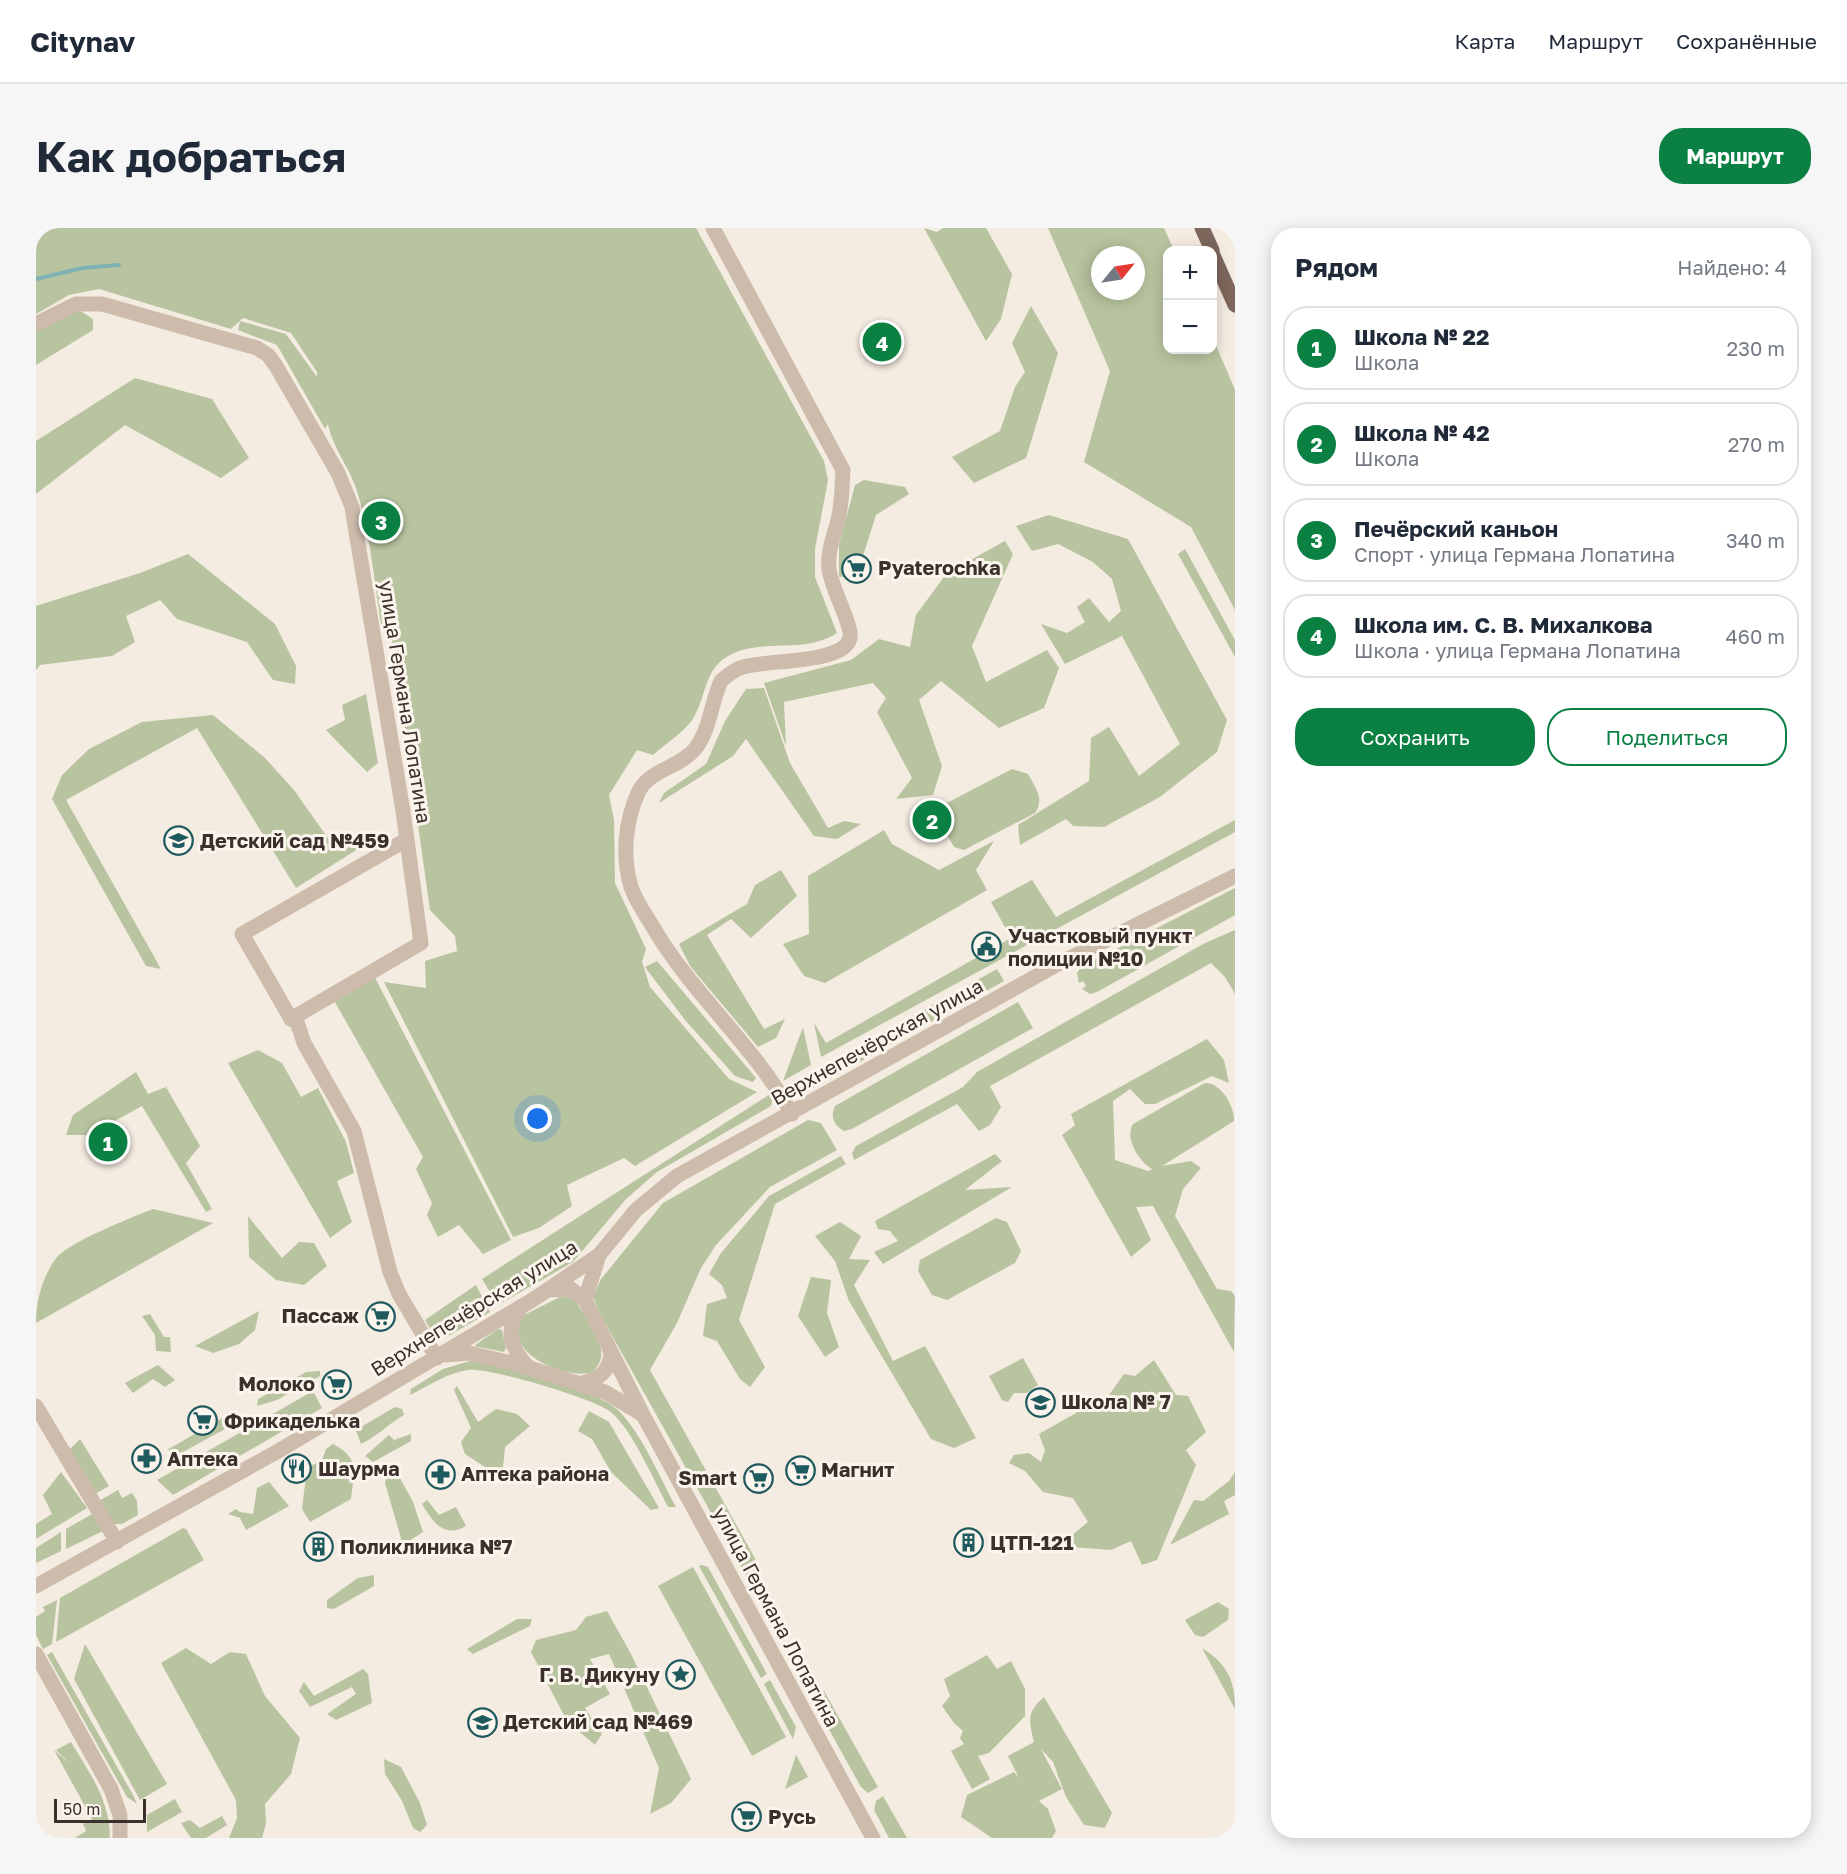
<!DOCTYPE html>
<html lang="ru">
<meta charset="utf-8">
<style>
:root{--surface:#fff;--page:#f6f6f7;--text:#1f2937;--muted:#747a83;--line:#e0e1e3;--accent:#0b8043}
body{margin:0;font-family:"Golos Text",sans-serif;background:var(--page);color:var(--text)}
.controls{position:absolute;right:18px;top:18px;display:grid;overflow:hidden;border-radius:12px;box-shadow:0 3px 15px #0003}
.controls button{width:54px;height:54px;display:grid;place-items:center;padding:0;border:0;border-bottom:2px solid var(--line);background:var(--surface);color:var(--text);font:30px sans-serif}
.compass{position:absolute;left:1055px;top:18px;width:54px;height:54px;border-radius:50%;background:var(--surface);box-shadow:0 3px 15px #0003;rotate:60deg}
.scale{position:absolute;left:18px;bottom:15px;width:92px;box-sizing:border-box;padding-left:6px;border:3px solid #3b302b;border-top:0;font-size:16px;line-height:21px;white-space:nowrap;color:#3b302b;-webkit-text-stroke:4px #fbf5ee;paint-order:stroke}
.you{position:absolute;left:502px;top:891px;width:21px;height:21px;margin:-15px;border:4px solid #fff;border-radius:50%;background:#1a73e8;box-shadow:0 0 0 9px #1a73e833}
.badge{display:grid;place-items:center;width:39px;height:39px;border-radius:50%;background:var(--accent);color:#fff;font-size:20px;font-weight:700}
.pin{position:absolute;translate:-50% -50%;border:3px solid #fff;box-shadow:0 2px 6px #0006}
.list{margin:0;padding:0;list-style:none}
h2{display:flex;justify-content:space-between;align-items:center;height:78px;margin:0;padding:0 24px;font-size:26px}
h2 small{font-size:20px;font-weight:400;color:var(--muted)}
.list li{display:grid;grid-template-columns:39px 1fr auto;gap:18px;align-items:center;box-sizing:border-box;height:84px;margin:0 12px 12px;padding:0 12px;border:2px solid var(--line);border-radius:24px}
.list b{display:block;font-size:22px;white-space:nowrap}
.list p{margin:0;font-size:20px;white-space:nowrap;color:var(--muted)}
.list em{font-size:20px;font-style:normal;color:var(--muted)}
.actions{display:flex;gap:12px;padding:18px 24px}
.actions a{flex:1;padding:14px 0;border:2px solid var(--accent);border-radius:24px;text-align:center;font-size:21px;color:var(--accent)}
.actions .main{background:var(--accent);color:#fff}
.map{position:relative;flex:none;width:1199px;height:1610px;overflow:hidden;border-radius:24px}
header{display:flex;align-items:center;gap:36px;box-sizing:border-box;height:84px;padding:0 30px;background:var(--surface);border-bottom:2px solid var(--line)}
header strong{font-size:28px}
nav{display:flex;gap:33px;margin-inline-start:auto;font-size:21px}
.intro{display:flex;align-items:center;justify-content:space-between;box-sizing:border-box;height:144px;padding:0 36px}
h1{margin:0;font-size:42px}
.button{padding:15px 27px;border-radius:24px;background:var(--accent);color:#fff;font-size:21px;font-weight:700}
main{display:flex;gap:36px;padding:0 36px}
aside{flex:1;background:var(--surface);border-radius:24px;box-shadow:0 3px 15px #0003}
.map>svg:first-child{display:block}
.green{fill:#b8c4a0;fill-rule:evenodd}
.lines{fill:none;stroke-linecap:round;stroke-linejoin:round}
.stream{stroke:#7fb0b2;stroke-width:4}
.minor{stroke:#cdbbac;stroke-width:15}
.major{stroke:#7d675c;stroke-width:15}
.labels{text-anchor:middle;stroke-width:6;stroke-linejoin:round;paint-order:stroke}
.poi-label{font-size:20px;font-weight:bold;fill:#3b302b;stroke:#fbf5ee;text-anchor:start}
.street-label{font-size:20px;fill:#3b302b;stroke:#fbf5ee}
</style>
<header>
<strong>Citynav</strong>
<nav><a>Карта</a><a>Маршрут</a><a>Сохранённые</a></nav>
</header>
<div class="intro"><h1>Как добраться</h1><a class="button">Маршрут</a></div>
<main>
<div class="map">
<svg width="1199" height="1610" viewBox="0 0 1199 1610">
<rect width="100%" height="100%" fill="#f4ebe1"/>
<g class="green">
<path d="M0,0h660l128,233 4,19 -13,69v28l22,56c-31,20 -64,7 -98,18 -36,13 -30,39 -45,66 -8,14 -29,27 -41,38l-16,-5 -28,45 5,25 1,63 31,66 -4,13 8,25 79,92 28,13 -122,74 -11,-8 -57,27 5,21 -33,22 -26,9 -129,-255 42,6 -1,-27 32,-10 -2,-15 -25,-26 -39,-277 -3,-9 -6,6c-8,-48 -11,-93 -25,-139 -7,-23 -24,-42 -29,-67l-3,5 -48,-84 -39,-15 2,-9 46,13 31,43v-5l-26,-39 -48,-15 -12,11 -132,-40 -30,6 -33,19z"/>
<path d="M888,0l13,4 6,-4h43l26,46 -11,45 -15,22z"/>
<path d="M1012,0h116l10,22h-6v100h44l1,-12 22,52v220l-44,-83 -107,-65 26,-91zM1064,27h36v36h-36z"/>
<path d="M995,78l27,47 -32,105 -52,25 -22,-26 48,-26 15,-44 10,-15 -13,-29z"/>
<path d="M43,82l14,9v11l-57,35v-33l31,-18z"/>
<path d="M99,150l77,21 37,59 -28,20 -96,-53 -89,69v-53z"/>
<path d="M828,252l41,7 4,7 -33,21 -13,41 -18,11 4,9 -10,1v-32l16,-60z"/>
<path d="M1013,287l79,24 99,181 -10,32 -57,45 -56,30 -31,-1 -7,-7 -46,26 -2,-20 71,-44 2,-43 18,-11 30,49 41,-32 -58,-108 -57,28 -24,-40 26,9 18,-11 -8,-15 12,-9 20,24 12,-11 -9,-32 -19,-17 -35,-18 -26,7 -16,-25z"/>
<path d="M969,313l8,13 -41,92 14,36 61,-32 12,18 -15,40 -45,20 -58,-47 -22,19 23,66 -9,29 -37,4 16,-21 -35,-66 9,-14 -13,-15 -89,19 2,44 -22,-63 87,-23 28,-21 31,8 6,-32 31,-42z"/>
<path d="M1149,321l50,91v17l-57,-103z"/>
<path d="M152,326l87,70 21,42 -1,18 -22,-4 -26,-38 -70,-23 -17,-19 -34,16 9,26 -23,14 -72,9 -4,5v-64l104,-33z"/>
<path d="M728,460l26,75 38,65 16,-7 17,3 -24,15 -23,-3 -68,-97 -13,17 -74,47 5,-10 42,-29 19,-43 21,-32z"/>
<path d="M330,466l12,69 -11,9 -41,-42 19,-10 -3,-15z"/>
<path d="M177,487l52,43 29,32 41,58 26,-1 -65,41 -99,-160 -131,72 95,169 -15,-3 -94,-167 10,-24 27,-26 53,-27z"/>
<path d="M976,541l16,5c7,13 17,25 7,39l-71,37 -10,-3 -15,-26 2,-15z"/>
<path d="M1199,592v12l-414,225 -7,-34 12,20 185,-105 -20,-36 41,-22 24,37z"/>
<path d="M848,602l8,14 47,26 55,-29 -18,29 11,20 -162,93 -21,-7 -21,-32 26,-10 -1,-58z"/>
<path d="M745,642l16,26 -46,42 -20,-19 -24,16 57,94 21,-10 -9,19 -18,9 -68,-81 -11,-22 68,-40 8,-19z"/>
<path d="M1199,660v27l-138,77 -7,2 -8,-5 4,-3 -3,-5 -4,2 -2,-10 4,-6z"/>
<path d="M1199,702v64l-10,-17 -14,-14 -221,123 11,21 -11,18 -11,6 -22,-27 -103,56 -2,-7 4,-7 107,-59 14,-15 228,-129z"/>
<path d="M621,733l99,117 -3,4 -18,-6 -50,-56 -40,-53z"/>
<path d="M961,741l7,12 -180,101 -5,-14z"/>
<path d="M337,746l138,266 -28,14 -24,-29 -21,12 -11,-22 5,-12 -16,-34 7,-12 -91,-160z"/>
<path d="M982,774l15,26 -181,101 -8,2c-10,-6 -14,-14 -9,-25z"/>
<path d="M767,799l8,38 -28,16z"/>
<path d="M1171,811l17,21 5,23 -17,-7 -57,28h-10l-15,-15 -17,12 2,59 33,11 4,-2c-12,-7 -28,-30 -19,-45l72,-41c16,-1 30,24 29,38l-72,45 29,-5 10,7 -18,21 -8,27 42,73 14,2 4,5 -1,56 -81,-146 -17,1 15,33 -20,17 -69,-122 13,-10 -4,-11z"/>
<path d="M222,822l24,13 19,34 17,-9 28,54 8,31 -17,8 15,41 -22,16 -102,-175z"/>
<path d="M778,843l5,14 -12,6 -13,2 -10,-6z"/>
<path d="M100,844l12,22 18,-7 34,59 -14,17 26,46 -6,3 -64,-106 -53,29h-23l7,-20z"/>
<path d="M739,863l-4,15 -114,66 -31,27 -53,63 -75,43 -16,-26z"/>
<path d="M772,892l13,3 16,27 -67,37 -54,58 -15,23 -24,55 -27,47 107,192 1,14 16,33 -16,-12 -158,-283 -7,-17 8,-18 62,-76z"/>
<path d="M959,926l7,7 -37,29 47,-3 -129,77 -9,-12 24,-11 -8,-10 -12,-2 -3,-8z"/>
<path d="M805,928l5,8 -71,40 -36,116 26,47 -15,20 -10,-8 -23,-38 -14,-5 4,-32 20,-6 -5,-13 -13,-11 12,-21 48,-57z"/>
<path d="M117,981l60,14 -177,100c0,-23 7,-48 21,-66 13,-15 75,-40 96,-48z"/>
<path d="M212,988l34,42 17,-16 15,1 13,23 -23,19 -28,-5 -27,-23z"/>
<path d="M960,990l11,4 14,29 -6,12 -68,37 -15,-5 -14,-24 2,-11z"/>
<path d="M804,994l21,14 -12,23 21,1 -16,25 39,76 32,-15 51,92 -22,10 -23,-9 -82,-138 -14,-40 -20,-25z"/>
<path d="M775,1049l20,3 -4,33 12,34 -14,10 -27,-41z"/>
<path d="M440,1057l14,27 -45,26 -10,-1 -10,-17z"/>
<path d="M526,1068l11,2 4,5c12,21 40,52 13,70 -27,5 -92,-21 -66,-58z"/>
<path d="M223,1083l-4,19 -16,14 -26,9 -18,-7z"/>
<path d="M114,1086l14,23h6l1,15 -15,-1 -1,-16 -13,-19z"/>
<path d="M462,1101l4,1 4,18 -2,4 -30,-6z"/>
<path d="M987,1130l15,27 -11,8h-13l-6,9 -6,-2 -13,-24z"/>
<path d="M1118,1132l22,35 12,1 18,36 -20,18 10,15 -39,95 -15,5 -11,-24 -20,9 -39,-3 -1,-11 17,-14 -15,-24 -30,-6 -18,-21 -16,-8 5,-8 15,-2 12,9 4,-12 -6,-16 58,-33 7,1 20,-28 11,2z"/>
<path d="M434,1133c30,2 130,29 150,51 24,26 39,64 56,95h-8c-13,-25 -36,-77 -56,-94 -15,-14 -124,-46 -144,-43 -21,3 -40,16 -58,25l1,-6 32,-20z"/>
<path d="M122,1137l17,15 -10,7 -12,-8 -20,14 -8,-10z"/>
<path d="M284,1143v5l-43,24 -20,6 1,-7 48,-27z"/>
<path d="M421,1158l21,36 18,-13 21,5 13,12 -25,21 -3,31 -37,-24 -4,-12 10,-14 -17,-38z"/>
<path d="M277,1163l9,17 -149,87 -16,-15z"/>
<path d="M359,1179l7,2 2,6c-16,9 -26,21 -43,29l-5,-14z"/>
<path d="M553,1183l20,11 50,86 -8,2 -40,-38 -19,-33 -14,-8z"/>
<path d="M195,1185l5,10 -55,30 -14,-3z"/>
<path d="M375,1206v7l-38,21 -8,-6 24,-21 5,5z"/>
<path d="M44,1211l29,47 -16,9 -24,-45z"/>
<path d="M297,1216c28,15 21,28 18,55l-41,23 -8,-13 5,-41 15,-8 4,-11z"/>
<path d="M358,1239l19,35 10,30 -20,13 -18,-62 2,-11z"/>
<path d="M25,1244l26,36 -51,31v-15l16,-10 -9,-19z"/>
<path d="M1199,1244v23l-11,6 5,13 -59,31 24,-45 9,1 26,-20z"/>
<path d="M233,1254l20,24 -43,24 -6,-12 -12,-4 8,-5 4,3 13,2 4,-26z"/>
<path d="M82,1262l4,8 10,-5 5,8 1,14 -16,9h-10l-15,-22z"/>
<path d="M391,1272l12,15 17,-8 10,19c-22,13 -33,-4 -44,-22z"/>
<path d="M58,1285l9,18 -37,18v-20z"/>
<path d="M147,1300l3,1 18,31 -148,82 4,-44z"/>
<path d="M25,1304v19l-25,12v-15z"/>
<path d="M666,1337l6,2 59,107 -6,4 -62,-112z"/>
<path d="M657,1339l93,170 -34,19 -94,-170z"/>
<path d="M338,1347v11l-40,23 -7,-1v-8l31,-22z"/>
<path d="M21,1372l-5,44 -9,5 -7,-14v-18l9,-6 -2,-4z"/>
<path d="M1182,1374l11,7 -1,11 -25,17 -8,-2 -10,-15z"/>
<path d="M571,1383l24,43 60,125 -20,24 -21,11 9,-46 -50,-114 -19,5 20,35 -25,14 17,26 -7,11 -28,-24 -36,-69 5,-12 40,-10 10,-13z"/>
<path d="M481,1391h15l-2,7 -57,28 -6,-5z"/>
<path d="M49,1416l82,140 -27,16 -66,-121z"/>
<path d="M150,1420l25,16 19,-12 16,2 19,42 35,42 -9,36 -26,30 1,20 -4,14h-33l8,-20 -1,-18 -75,-137z"/>
<path d="M1166,1420c25,16 33,32 33,61z"/>
<path d="M16,1424l81,143 4,9 -10,-7 -80,-142z"/>
<path d="M951,1427l10,14 14,-8 14,28v27l-36,37 -11,3 12,23 -18,10 -21,-38 13,-7 -4,-6 3,-7 -9,-8 -12,-17 8,-10 -6,-17z"/>
<path d="M327,1441l5,5 4,29 -36,17 -9,-6 29,-20 -4,-7 -42,20 -11,-16 5,-9 10,14z"/>
<path d="M734,1452l26,47 -3,12 -29,-55z"/>
<path d="M788,1463l54,96 -10,6 -7,-6 -44,-79v-10z"/>
<path d="M1008,1469l68,116 -7,15 -21,-3 -18,-28 -13,-35 -12,-13 21,40 -23,12 9,8 8,22 -4,7h-60l-31,-21 6,-22 47,-23 5,6 -11,-22 26,-14c-5,-20 -8,-30 10,-45z"/>
<path d="M35,1514c19,32 39,58 39,96h-35l11,-7 -3,-7 9,-5 -38,-69 16,14 -14,-14z"/>
<path d="M760,1527l12,22 -23,12z"/>
<path d="M348,1531l17,8 19,36 7,22 -7,7 -7,-4 -11,-27 -17,-27z"/>
<path d="M847,1568l24,42h-18l-15,-28 2,-9z"/>
<path d="M139,1571l7,13 -35,20v-17z"/>
<path d="M186,1588l5,9 -21,13h-15l-10,-15 9,-3 10,8z"/>
</g>
<g class="lines">
<path class="stream" d="M0,51l47,-11 36,-3"/>
<g class="minor">
<path d="M677,0l130,242c-1,17 -1,34 -5,50 -4,16 -11,32 -9,49 2,19 24,57 21,69 -6,27 -88,21 -110,30 -8,3 -13,8 -19,13 -10,22 -11,49 -26,68 -16,19 -47,21 -57,44 -13,29 -16,63 -7,94 5,14 14,27 22,40 39,67 101,118 139,187"/>
<path d="M0,96l40,-20h26l155,44 11,7 8,11 62,107 14,34 3,19 48,285 18,132 -130,76"/>
<path d="M370,612l-164,94 49,85 6,3 7,21 50,88 36,141 9,22 38,64"/>
<path d="M513,1062l22,-1 14,11 58,115 230,423"/>
<path d="M549,1072l14,-45"/>
<path d="M484,1081c-16,22 -9,40 9,59"/>
<path d="M409,1127l24,-2 51,12 85,27 35,21"/>
<path d="M543,1156c20,-5 30,-11 32,-31"/>
<path d="M0,1178l81,136"/>
<path d="M0,1358l244,-136 254,-151 65,-44 37,-45 41,-34 383,-213 175,-87"/>
<path d="M0,1426l75,135 9,26v23"/>
</g>
<g class="major">
<path d="M1166,0l10,22"/>
<path d="M1176,25l23,52"/>
</g>
</g>
<defs>
<symbol id="supermarket-ring" viewBox="-11 -11 22 22"><circle r="9.5" fill="#fbf5ee" stroke="#1f5a5e" stroke-width="1.5"/><path d="M-6-5.5h2.5l.6 2H6L4.5 2H-2.5L-4.4-4H-6ZM-1.5 3.2a1.3 1.3 0 1 0 .1 0ZM3 3.2a1.3 1.3 0 1 0 .1 0Z" fill="#1f5a5e"/></symbol>
<symbol id="school-ring" viewBox="-11 -11 22 22"><circle r="9.5" fill="#fbf5ee" stroke="#1f5a5e" stroke-width="1.5"/><path d="M0-5L7-2L0 1L-7-2ZM-4 1L0 2.5L4 1V4Q0 6-4 4Z" fill="#1f5a5e"/></symbol>
<symbol id="civic-ring" viewBox="-11 -11 22 22"><circle r="9.5" fill="#fbf5ee" stroke="#1f5a5e" stroke-width="1.5"/><path d="M-.6-6.5H3V-4.5H.6V-3L4-1V1h2V6H-6V1h2V-1L-.6-3ZM-1.2 2.5V6h2.4V2.5Z" fill="#1f5a5e"/></symbol>
<symbol id="pharmacy-ring" viewBox="-11 -11 22 22"><circle r="9.5" fill="#fbf5ee" stroke="#1f5a5e" stroke-width="1.5"/><path d="M-2-6h4v4h4v4h-4v4h-4v-4h-4v-4h4Z" fill="#1f5a5e"/></symbol>
<symbol id="restaurant-ring" viewBox="-11 -11 22 22"><circle r="9.5" fill="#fbf5ee" stroke="#1f5a5e" stroke-width="1.5"/><path d="M-5-6h1v4h1v-4h1v4h1v-4h1v5L-1.5 .5V6h-2V.5L-5-1ZM5-6V6H3V1.5H1.5Q1.5-4 5-6Z" fill="#1f5a5e"/></symbol>
<symbol id="building-ring" viewBox="-11 -11 22 22"><circle r="9.5" fill="#fbf5ee" stroke="#1f5a5e" stroke-width="1.5"/><path d="M-4-6H4V6H1V3H-1V6H-4ZM-2.5-4.3h1.7v1.8h-1.7ZM.8-4.3h1.7v1.8H.8ZM-2.5-1h1.7V.8h-1.7ZM.8-1h1.7V.8H.8Z" fill="#1f5a5e"/></symbol>
<symbol id="sight-ring" viewBox="-11 -11 22 22"><circle r="9.5" fill="#fbf5ee" stroke="#1f5a5e" stroke-width="1.5"/><path d="M0-6L1.8-2.2L6-1.7L2.9 1.2L3.7 5.4L0 3.3L-3.7 5.4L-2.9 1.2L-6-1.7L-1.8-2.2Z" fill="#1f5a5e"/></symbol>
</defs>
<g fill-rule="evenodd">
<use href="#supermarket-ring" x="804" y="324" width="33" height="33"/>
<use href="#school-ring" x="126" y="596" width="33" height="33"/>
<use href="#civic-ring" x="934" y="702" width="33" height="33"/>
<use href="#supermarket-ring" x="328" y="1072" width="33" height="33"/>
<use href="#supermarket-ring" x="284" y="1140" width="33" height="33"/>
<use href="#school-ring" x="988" y="1158" width="33" height="33"/>
<use href="#supermarket-ring" x="150" y="1176" width="33" height="33"/>
<use href="#pharmacy-ring" x="94" y="1214" width="33" height="33"/>
<use href="#restaurant-ring" x="244" y="1224" width="33" height="33"/>
<use href="#supermarket-ring" x="748" y="1226" width="33" height="33"/>
<use href="#pharmacy-ring" x="388" y="1230" width="33" height="33"/>
<use href="#supermarket-ring" x="706" y="1234" width="33" height="33"/>
<use href="#building-ring" x="916" y="1298" width="33" height="33"/>
<use href="#building-ring" x="266" y="1302" width="33" height="33"/>
<use href="#sight-ring" x="628" y="1430" width="33" height="33"/>
<use href="#school-ring" x="430" y="1478" width="33" height="33"/>
<use href="#supermarket-ring" x="694" y="1572" width="33" height="33"/>
</g>
<g class="labels">
<g class="poi-label">
<text x="842" y="347">Pyaterochka</text>
<text x="164" y="620">Детский сад №459</text>
<text x="972" y="715">Участковый пункт<tspan x="972" dy="23">полиции №10</tspan></text>
<text x="323" y="1095" text-anchor="end">Пассаж</text>
<text x="279" y="1163" text-anchor="end">Молоко</text>
<text x="1025" y="1181">Школа № 7</text>
<text x="188" y="1200">Фрикаделька</text>
<text x="131" y="1238">Аптека</text>
<text x="282" y="1248">Шаурма</text>
<text x="785" y="1249">Магнит</text>
<text x="425" y="1253">Аптека района</text>
<text x="701" y="1257" text-anchor="end">Smart</text>
<text x="954" y="1322">ЦТП-121</text>
<text x="304" y="1326">Поликлиника №7</text>
<text x="624" y="1454" text-anchor="end">Г. В. Дикуну</text>
<text x="467" y="1501">Детский сад №469</text>
<text x="732" y="1596">Русь</text>
</g>
<g class="street-label">
<text transform="translate(369 474) rotate(81)" y="7">улица Германа Лопатина</text>
<text transform="translate(841 814) rotate(-29)" y="7">Верхнепечёрская улица</text>
<text transform="translate(438 1080) rotate(-32)" y="7">Верхнепечёрская улица</text>
<text transform="translate(740 1389) rotate(62)" y="7">улица Германа Лопатина</text>
</g>
</g>
</svg>
<div class="controls">
<button>+</button>
<button>−</button>
</div>
<svg class="compass" viewBox="-18 -18 36 36"><path d="M0-13l5 13h-10z" fill="#e53935"/><path d="M0 13l5-13h-10z" fill="#747a83"/></svg>
<div class="scale">50 m</div>
<div class="you"></div>
<div class="pin badge" style="left:72px;top:914px">1</div>
<div class="pin badge" style="left:896px;top:592px">2</div>
<div class="pin badge" style="left:345px;top:293px">3</div>
<div class="pin badge" style="left:846px;top:114px">4</div>
</div>
<aside>
<h2>Рядом<small>Найдено: 4</small></h2>
<ul class="list">
<li><span class="badge">1</span><div><b>Школа № 22</b><p>Школа</p></div><em>230 m</em></li>
<li><span class="badge">2</span><div><b>Школа № 42</b><p>Школа</p></div><em>270 m</em></li>
<li><span class="badge">3</span><div><b>Печёрский каньон</b><p>Спорт · улица Германа Лопатина</p></div><em>340 m</em></li>
<li><span class="badge">4</span><div><b>Школа им. С. В. Михалкова</b><p>Школа · улица Германа Лопатина</p></div><em>460 m</em></li>
</ul>
<div class="actions"><a class="main">Сохранить</a><a>Поделиться</a></div>
</aside>
</main>
